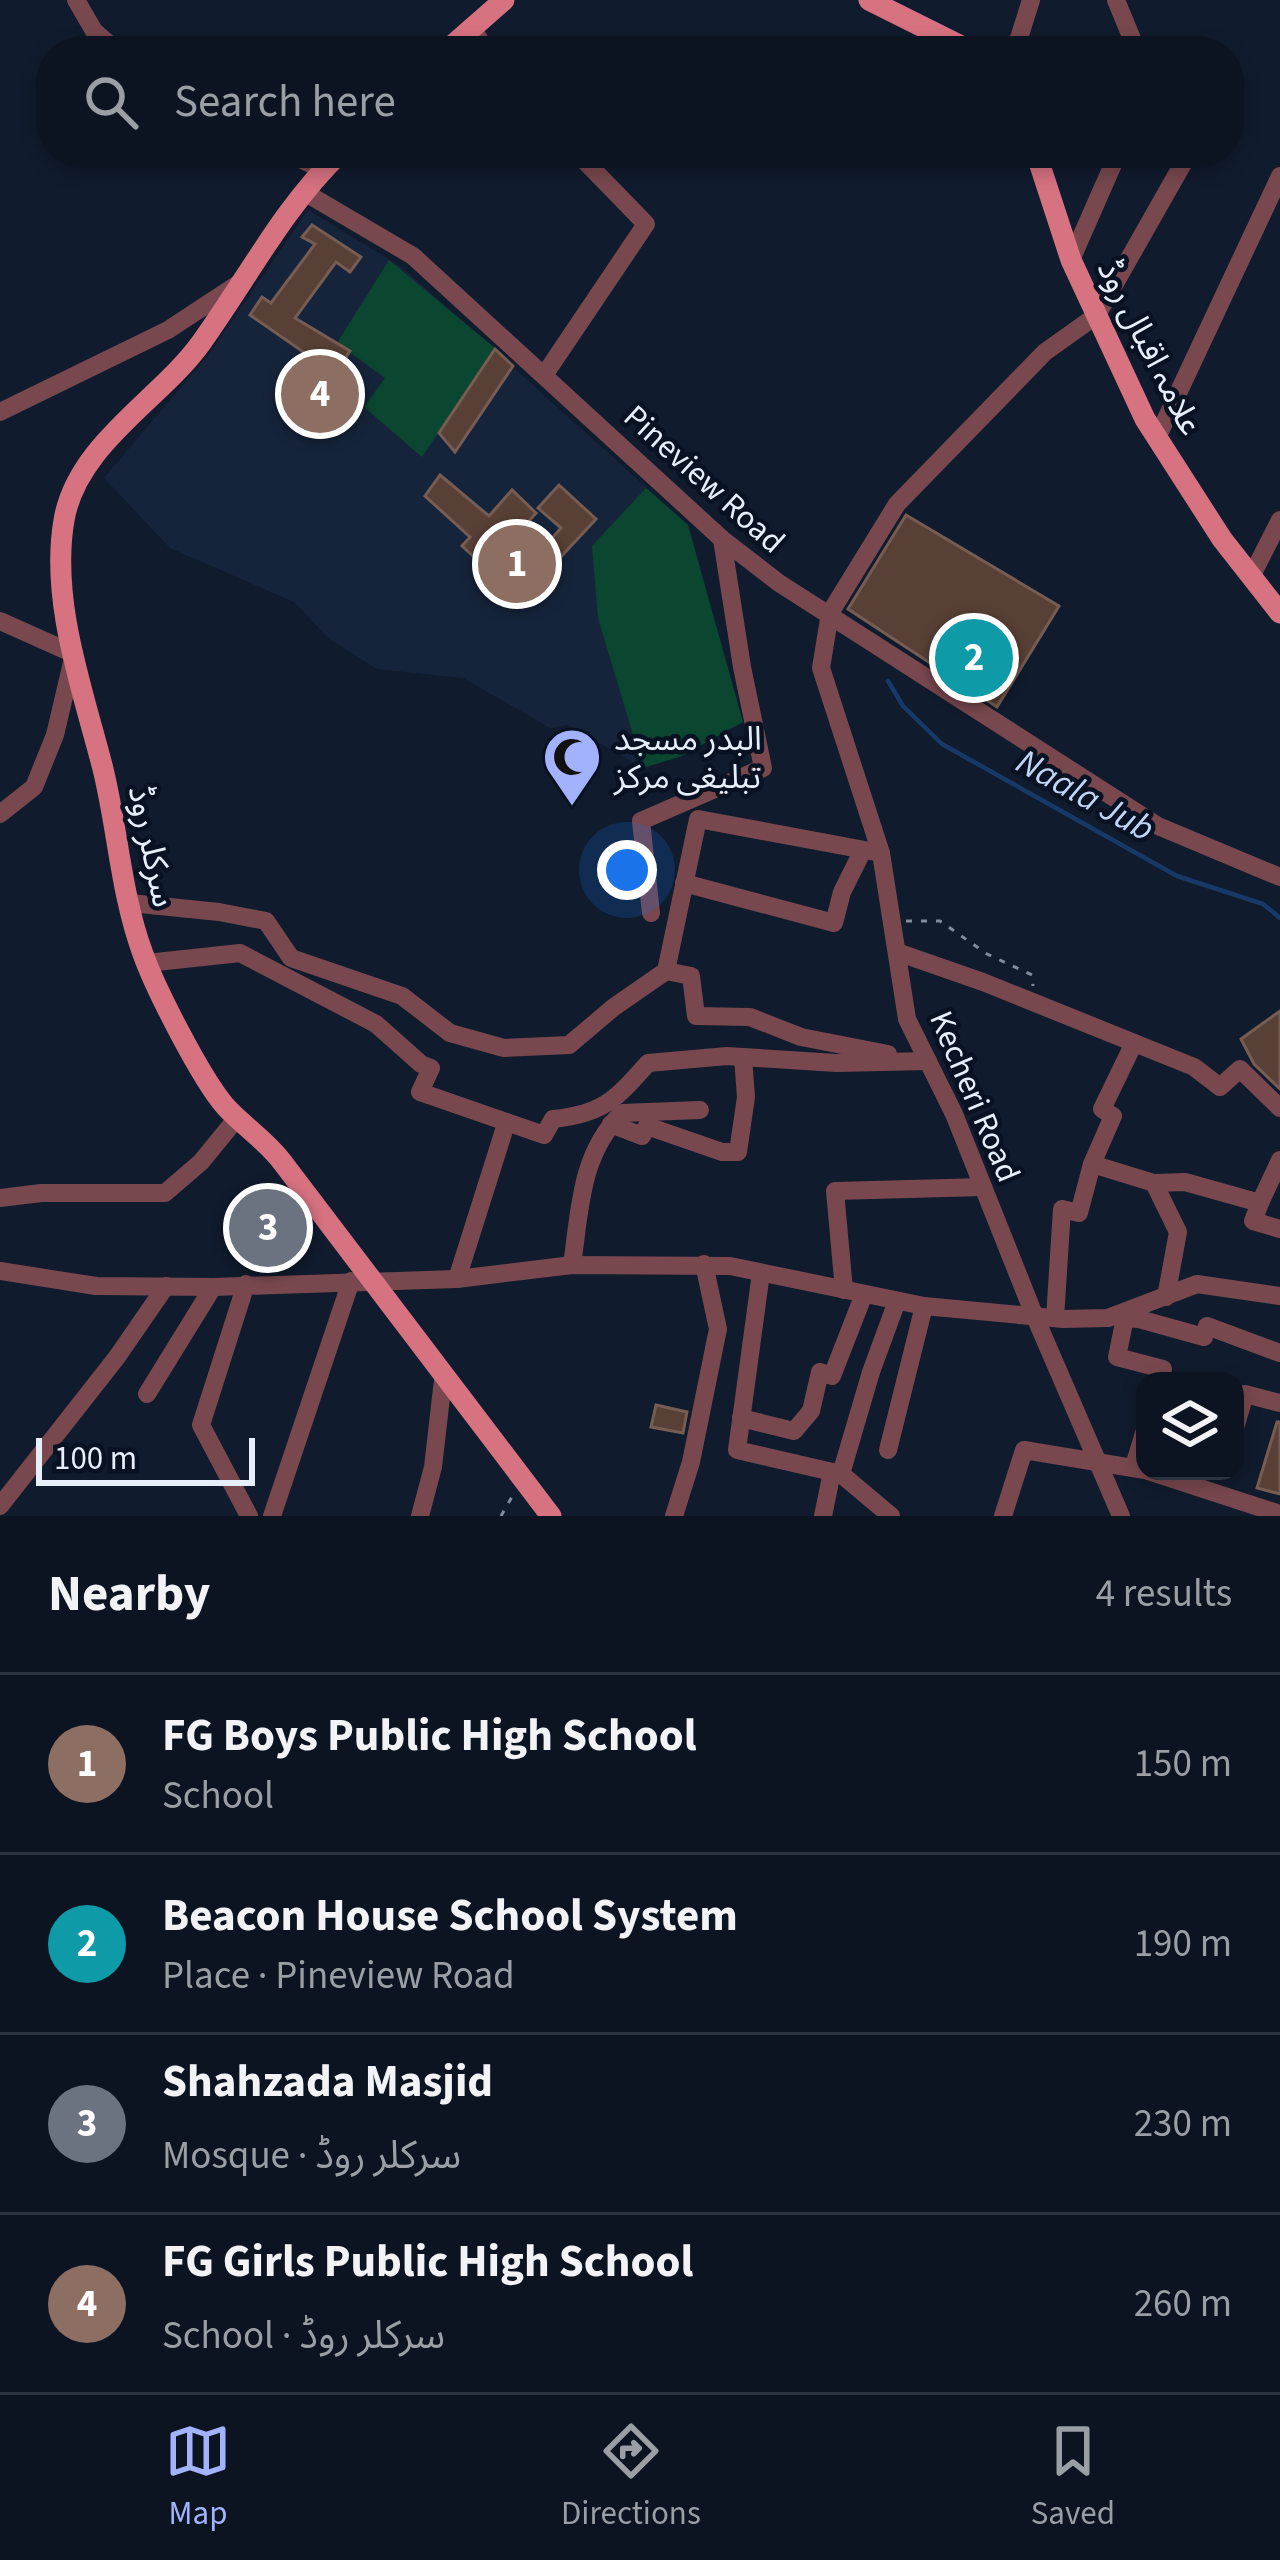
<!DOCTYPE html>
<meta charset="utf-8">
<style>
:root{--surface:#0c1422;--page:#1a212f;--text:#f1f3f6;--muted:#9a9ea5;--line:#2c3340;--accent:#a2b2fd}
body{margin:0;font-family:"Source Sans 3","Noto Sans Arabic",sans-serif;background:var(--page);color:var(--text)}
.controls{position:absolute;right:36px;bottom:36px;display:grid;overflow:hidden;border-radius:24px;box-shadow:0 6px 18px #0003}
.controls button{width:108px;height:108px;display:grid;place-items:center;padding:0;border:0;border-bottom:3px solid var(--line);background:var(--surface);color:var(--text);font:60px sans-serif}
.scale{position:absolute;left:36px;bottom:30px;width:219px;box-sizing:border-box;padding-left:12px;border:6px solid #e7effc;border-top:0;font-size:33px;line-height:42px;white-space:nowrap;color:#e7effc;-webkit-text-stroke:9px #081223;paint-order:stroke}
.you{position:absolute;left:627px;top:870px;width:42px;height:42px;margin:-30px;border:9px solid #fff;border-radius:50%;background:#1a73e8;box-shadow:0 0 0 18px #1a73e833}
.badge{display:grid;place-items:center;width:78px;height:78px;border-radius:50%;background:var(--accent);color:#fff;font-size:39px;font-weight:700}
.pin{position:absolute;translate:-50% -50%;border:6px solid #fff;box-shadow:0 3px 12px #0006}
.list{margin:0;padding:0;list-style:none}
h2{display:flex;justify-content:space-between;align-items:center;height:156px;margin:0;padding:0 48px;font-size:51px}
h2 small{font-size:39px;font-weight:400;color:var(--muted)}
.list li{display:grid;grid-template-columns:78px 1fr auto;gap:36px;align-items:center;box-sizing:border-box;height:180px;padding:0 48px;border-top:3px solid var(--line)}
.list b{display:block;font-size:45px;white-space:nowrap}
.list p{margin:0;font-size:39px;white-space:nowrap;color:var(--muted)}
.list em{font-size:39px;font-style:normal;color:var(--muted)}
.icon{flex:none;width:66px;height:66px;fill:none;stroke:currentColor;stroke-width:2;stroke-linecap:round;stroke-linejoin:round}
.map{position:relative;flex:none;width:1280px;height:1516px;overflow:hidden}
.search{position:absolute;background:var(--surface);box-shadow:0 6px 18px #0003;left:36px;right:36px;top:36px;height:132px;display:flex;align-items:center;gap:30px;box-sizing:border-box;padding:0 42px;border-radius:48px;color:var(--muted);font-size:45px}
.sheet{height:876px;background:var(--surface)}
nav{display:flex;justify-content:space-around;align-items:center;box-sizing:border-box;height:168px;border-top:3px solid var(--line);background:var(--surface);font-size:33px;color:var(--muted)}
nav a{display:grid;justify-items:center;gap:6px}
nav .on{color:var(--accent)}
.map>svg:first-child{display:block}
.built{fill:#16243b}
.green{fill:#0a4630}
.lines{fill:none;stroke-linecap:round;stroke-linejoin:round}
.stream{stroke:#173967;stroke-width:4.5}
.building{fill:#584036;stroke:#765c52;stroke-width:3}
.path{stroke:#828b9b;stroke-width:3;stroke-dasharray:6 9;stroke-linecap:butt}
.minor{stroke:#78484e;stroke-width:18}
.major{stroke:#d77281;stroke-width:21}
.labels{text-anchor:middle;stroke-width:9;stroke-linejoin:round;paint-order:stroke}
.street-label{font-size:33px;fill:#e7effc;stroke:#081223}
.poi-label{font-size:33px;fill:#e7effc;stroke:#081223;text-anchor:start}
.water-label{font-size:36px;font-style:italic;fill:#c1d6f4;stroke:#081223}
</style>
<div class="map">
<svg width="1280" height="1516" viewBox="0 0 1280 1516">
<rect width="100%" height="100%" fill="#101b2d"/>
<path class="built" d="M308,210l95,58 285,257 55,197 -61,34 -39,12 -75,-43 -18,3 -87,-50 -86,-9 -48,-30 -35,-37 -124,-54 -66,-70 105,-124z"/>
<g class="green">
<path d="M389,260l106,88 -73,109 -58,-50 21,-29 -48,-35z"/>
<path d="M646,488l42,37 55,197 -61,34 -39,12 -45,-150 -6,-72z"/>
</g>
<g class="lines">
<path class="stream" d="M888,681l15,25 39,38 235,132 86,28 17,14"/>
</g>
<g class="building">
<path d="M312,225l49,32 -11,15 -14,-10 -41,56 55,33 -15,23 -85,-59 12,-18 9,6 44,-59 -13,-7z"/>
<path d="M495,349l18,17 -58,86 -16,-19z"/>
<path d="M440,475l49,41 23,-26 24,23 -23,26 23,18 25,-29 -23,-20 21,-23 37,34 -65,70 -39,-33 -8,10 -22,-20 8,-9 -45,-41z"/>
<path d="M906,515l153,91 -62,101 -149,-98z"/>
<path d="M1280,1011v78l-26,-25 -13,-25z"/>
<path d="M656,1405l31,7 -4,21 -32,-6z"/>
<path d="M1277,1422h3v72l-23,-6z"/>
</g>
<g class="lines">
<g class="path">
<path d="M906,921h34l47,33 45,21 1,11"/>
<path d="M501,1516l12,-21"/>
</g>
<g class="minor">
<path d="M76,0l18,31 23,20"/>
<path d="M1116,0l21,51"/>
<path d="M471,27l16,24"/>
<path d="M1015,51l16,-51"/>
<path d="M289,153l33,17"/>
<path d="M304,192l109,64 309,283 57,44 379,243 122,51"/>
<path d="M1071,260l47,-107"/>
<path d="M545,374l101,-150 -69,-71"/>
<path d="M0,412l168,-82 73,-48"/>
<path d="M1157,438l123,-262"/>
<path d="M1251,577l29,-57"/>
<path d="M0,621l74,33 -19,81 -21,52 -34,27"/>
<path d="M684,883l150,40 8,-31 21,-42"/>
<path d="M130,903l89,9 47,9 25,37 111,38 48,37 54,15 65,-3 45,-38 52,-36 32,-152 183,34"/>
<path d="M651,913l-10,-92 122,-53 -21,-101 -20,-128"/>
<path d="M897,952l86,30 211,85 26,20 20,-18 40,39"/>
<path d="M147,963l93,-10 136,71 45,40 10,4 -11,24 124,43 9,-16c50,-5 62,-19 95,-56l79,-7 109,7 92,-2"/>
<path d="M666,971l25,5 5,40 54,1 51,20 87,17"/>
<path d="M611,1124l31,12 5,-10 75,26h16l8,-55 -3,-40"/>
<path d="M1092,1164l62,19 24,49 -12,65"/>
<path d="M1154,1183l31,-1 75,21 20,-43"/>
<path d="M0,1198l41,-5h124l36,-31 36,-44"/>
<path d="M1260,1203l-7,18 27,8"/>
<path d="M572,1265c8,-55 8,-111 50,-152l78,-3"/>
<path d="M0,1271l96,15 117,1 244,-8 115,-14 158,1 194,40 139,13 45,-1 89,-34 83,12"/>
<path d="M761,1273l-24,177 104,24 50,42"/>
<path d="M457,1279l49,-155"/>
<path d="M246,1284l-45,141 48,91"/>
<path d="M844,1290l-9,-99 148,-4"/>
<path d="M1055,1318l7,-109 17,4 13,-49 21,-48 -11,-7 32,-66"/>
<path d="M1119,1318l20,1 65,18 3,-11 73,27"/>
<path d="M1125,1318l-8,39 46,12 -4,12"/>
<path d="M147,1394l66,-107"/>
<path d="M741,1418l53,13 17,-20 9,-39 12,4 32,-82"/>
<path d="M1235,1428l10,-34 35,9"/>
<path d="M888,1450l36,-144"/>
<path d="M1134,1466l11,-36"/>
<path d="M1148,1471l132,43"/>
<path d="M841,1474l30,-102 26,-71"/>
<path d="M0,1506l117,-149 49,-71"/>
<path d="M272,1516l79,-235"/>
<path d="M420,1516l13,-49 10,-87"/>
<path d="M674,1516l17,-54 27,-133 -14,-65"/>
<path d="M823,1516l9,-44"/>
<path d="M1003,1516l21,-66 121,20"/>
<path d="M1121,1516l-86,-199 -81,-203 -47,-95 -26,-166 -60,-185 9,-55 67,-109 148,-152 52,-37 92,-162"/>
</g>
<g class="major">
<path d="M869,0l102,51"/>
<path d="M446,51l58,-51"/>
<path d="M340,153c-57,55 -93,126 -139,190 -41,57 -124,101 -137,177 -14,82 19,170 39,249 15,61 18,126 40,185 13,36 58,124 82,152 18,20 42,35 58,57 89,118 178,236 268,353"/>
<path d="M1036,153l35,107 74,159 77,120 58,74"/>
</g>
</g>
<defs>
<symbol id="mosque-pin" viewBox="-11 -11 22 30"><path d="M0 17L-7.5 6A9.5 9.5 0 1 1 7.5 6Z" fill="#a2b2fd" stroke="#081223"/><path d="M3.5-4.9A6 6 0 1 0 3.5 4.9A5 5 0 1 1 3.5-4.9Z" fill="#111"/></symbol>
</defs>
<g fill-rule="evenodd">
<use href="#mosque-pin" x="539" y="724" width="66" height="90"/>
</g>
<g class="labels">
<g class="street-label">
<text transform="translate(1151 347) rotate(63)" y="12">علامہ اقبال روڈ</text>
<text transform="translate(705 478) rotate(42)" y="12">Pineview Road</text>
<text transform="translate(153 846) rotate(78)" y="12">سرکلر روڈ</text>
<text transform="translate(976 1096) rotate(67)" y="12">Kecheri Road</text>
</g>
<g class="poi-label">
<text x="614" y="750">البدر مسجد<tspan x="614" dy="38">تبلیغی مرکز</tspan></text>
</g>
<g class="water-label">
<text transform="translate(1086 794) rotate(29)" y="13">Naala Jub</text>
</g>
</g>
</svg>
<div class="controls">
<button><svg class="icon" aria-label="layers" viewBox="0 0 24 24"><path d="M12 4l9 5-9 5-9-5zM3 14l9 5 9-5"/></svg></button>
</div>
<div class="scale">100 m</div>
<div class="you"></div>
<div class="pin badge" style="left:517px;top:564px;background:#8d6e63">1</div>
<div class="pin badge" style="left:974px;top:658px;background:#0f9aa8">2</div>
<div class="pin badge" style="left:268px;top:1228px;background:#6b7280">3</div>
<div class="pin badge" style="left:320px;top:394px;background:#8d6e63">4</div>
<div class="search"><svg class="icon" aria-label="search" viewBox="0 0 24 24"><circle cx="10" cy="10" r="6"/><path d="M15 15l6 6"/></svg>Search here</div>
</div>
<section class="sheet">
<h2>Nearby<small>4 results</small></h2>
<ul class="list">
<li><span class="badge" style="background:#8d6e63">1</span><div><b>FG Boys Public High School</b><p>School</p></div><em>150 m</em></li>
<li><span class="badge" style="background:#0f9aa8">2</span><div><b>Beacon House School System</b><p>Place · Pineview Road</p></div><em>190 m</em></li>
<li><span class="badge" style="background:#6b7280">3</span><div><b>Shahzada Masjid</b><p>Mosque · سرکلر روڈ</p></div><em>230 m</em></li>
<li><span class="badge" style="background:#8d6e63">4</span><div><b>FG Girls Public High School</b><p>School · سرکلر روڈ</p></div><em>260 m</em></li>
</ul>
</section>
<nav>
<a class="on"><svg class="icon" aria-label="map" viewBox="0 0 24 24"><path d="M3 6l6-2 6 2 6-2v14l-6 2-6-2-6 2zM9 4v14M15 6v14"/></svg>Map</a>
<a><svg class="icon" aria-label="directions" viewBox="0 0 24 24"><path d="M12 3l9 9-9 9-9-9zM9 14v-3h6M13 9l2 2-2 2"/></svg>Directions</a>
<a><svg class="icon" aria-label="saved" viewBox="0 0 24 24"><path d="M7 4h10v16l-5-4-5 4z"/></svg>Saved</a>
</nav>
